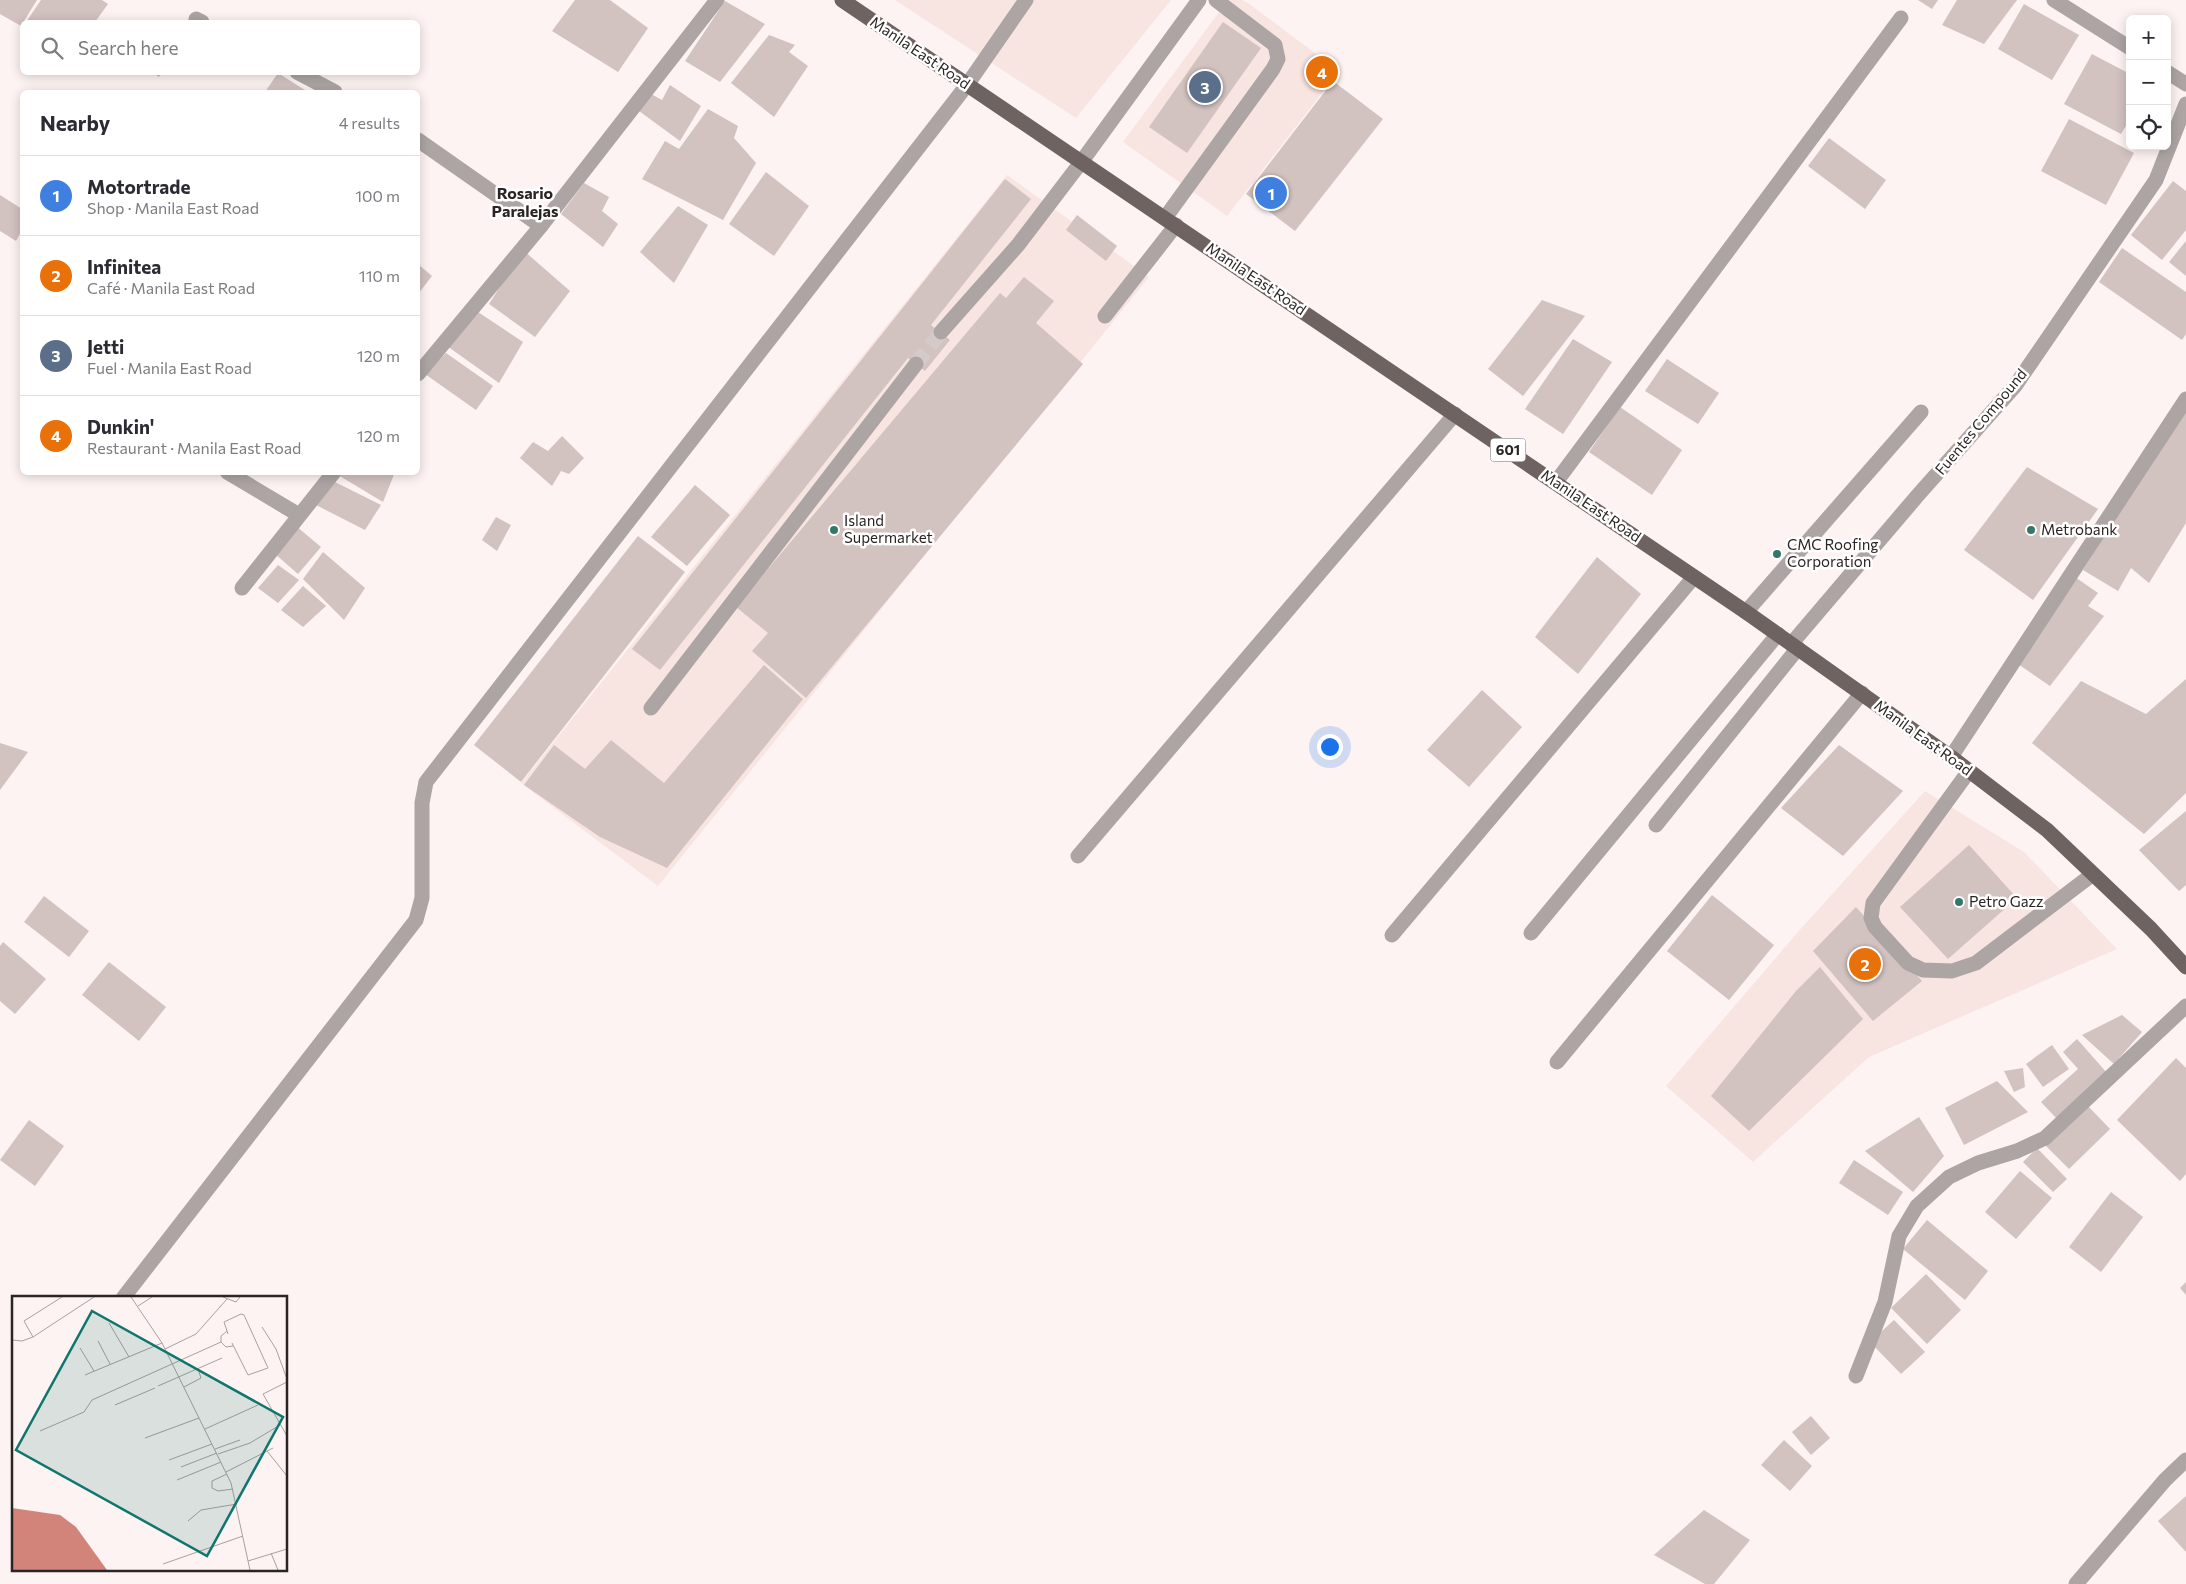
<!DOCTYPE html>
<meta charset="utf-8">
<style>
:root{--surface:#fff;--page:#f7f7f7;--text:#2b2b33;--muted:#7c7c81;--line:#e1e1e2;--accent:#35786a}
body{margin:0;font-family:Commissioner,sans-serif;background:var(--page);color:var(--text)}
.controls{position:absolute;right:15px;top:15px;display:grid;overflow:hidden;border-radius:8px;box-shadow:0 2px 12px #0003}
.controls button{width:45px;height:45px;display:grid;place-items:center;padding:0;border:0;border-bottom:1px solid var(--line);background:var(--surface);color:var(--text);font:25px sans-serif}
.you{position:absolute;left:1329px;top:746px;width:18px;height:18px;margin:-12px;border:4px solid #fff;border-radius:50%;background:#1a73e8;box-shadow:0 0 0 8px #1a73e833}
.badge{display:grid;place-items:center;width:32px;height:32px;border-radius:50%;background:var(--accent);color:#fff;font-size:16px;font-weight:700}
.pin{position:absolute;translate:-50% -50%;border:2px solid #fff;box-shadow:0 1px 5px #0006}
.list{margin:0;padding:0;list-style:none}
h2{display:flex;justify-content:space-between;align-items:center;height:65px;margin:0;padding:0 20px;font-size:21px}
h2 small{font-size:16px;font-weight:400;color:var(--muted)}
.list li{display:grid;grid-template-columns:32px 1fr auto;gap:15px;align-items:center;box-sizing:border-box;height:80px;padding:0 20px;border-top:1px solid var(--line)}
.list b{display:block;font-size:19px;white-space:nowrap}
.list p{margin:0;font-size:16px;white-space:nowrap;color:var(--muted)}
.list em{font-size:16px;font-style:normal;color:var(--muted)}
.icon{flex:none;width:28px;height:28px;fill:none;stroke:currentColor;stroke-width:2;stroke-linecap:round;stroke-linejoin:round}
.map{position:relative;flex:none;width:2186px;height:1584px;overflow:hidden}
.search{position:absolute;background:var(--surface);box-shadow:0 2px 12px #0003;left:20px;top:20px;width:400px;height:55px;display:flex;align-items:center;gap:12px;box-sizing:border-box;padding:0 18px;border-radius:8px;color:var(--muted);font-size:19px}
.panel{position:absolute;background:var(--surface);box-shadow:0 2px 12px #0003;left:20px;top:90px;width:400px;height:385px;border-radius:8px}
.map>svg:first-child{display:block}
.built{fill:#f8e4e1}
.building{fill:#d2c2c0}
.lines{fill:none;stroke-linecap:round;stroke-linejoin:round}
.minor-tunnel{stroke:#d3cac9;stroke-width:15;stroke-dasharray:15 8;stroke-linecap:butt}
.minor{stroke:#aca5a4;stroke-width:15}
.major{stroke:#6f6361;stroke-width:15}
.poi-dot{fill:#35786a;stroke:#fff;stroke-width:2}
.labels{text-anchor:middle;stroke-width:5;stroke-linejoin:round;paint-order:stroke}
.shield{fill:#fff;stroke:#6a6665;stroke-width:1}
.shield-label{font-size:14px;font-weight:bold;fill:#2a2423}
.street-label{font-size:15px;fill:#2a2423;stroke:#fff}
.poi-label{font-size:15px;fill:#2a2423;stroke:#fff;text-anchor:start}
.neighbourhood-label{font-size:16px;font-weight:bold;fill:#2a2423;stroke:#fff}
.inset-road{fill:none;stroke:#a9a09f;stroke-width:1}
.view{fill:#0f766e;fill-opacity:0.15;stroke:#0f766e;stroke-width:2.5}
.inset-edge{fill:none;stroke:#2a2423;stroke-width:2.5}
</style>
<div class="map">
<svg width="2186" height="1584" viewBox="0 0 2186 1584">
<rect width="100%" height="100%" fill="#fdf3f2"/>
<g class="built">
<path d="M895,0h276l-95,118z"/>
<path d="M1228,0h14l6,3 91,68 -112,145 -104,-74z"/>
<path d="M1007,175l142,102 -491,609 -137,-103z"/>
<path d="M1925,791l99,61 93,97 -248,108 -116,105 -87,-76 132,-154z"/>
</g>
<g class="building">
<path d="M0,0h37l-16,26 -21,-12z"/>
<path d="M41,0h61l6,4 -13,18h-69z"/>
<path d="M575,0h35l38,28 -30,44 -66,-41z"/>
<path d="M1918,0h20l-6,9z"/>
<path d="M1957,0h60l-33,44 -42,-19z"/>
<path d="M725,1l40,23 -45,58 -35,-21z"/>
<path d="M2024,4l55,31 -27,45 -54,-31z"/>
<path d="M1223,22l38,26 -74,105 -38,-26z"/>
<path d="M769,35l26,10 -6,7 19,14 -34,51 -43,-34z"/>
<path d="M2092,54l38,20v45l-9,15 -57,-30z"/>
<path d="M151,72h11l-3,5z"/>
<path d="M278,73l30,19h-43z"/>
<path d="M1333,81l50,38 -88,112 -49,-37z"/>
<path d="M670,85l31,21 -21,35 -41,-30 12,-17 11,6z"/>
<path d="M708,109l30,17 -4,12 22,25 -33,57 -81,-41 23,-38 14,8z"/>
<path d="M2069,119l65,34 -28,52 -65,-34z"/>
<path d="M1829,138l57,42 -21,29 -57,-43z"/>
<path d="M766,172l43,34 -35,50 -45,-32z"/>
<path d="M1005,179l26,20 -100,126 19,15 -25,31 -17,-13 -248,312 -28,-21z"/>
<path d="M2173,181l13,10v39l-24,30 -31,-25z"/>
<path d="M584,183l25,14 -7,14 16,13 -15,23 -42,-33z"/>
<path d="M0,195l22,14v21l-6,11 -16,-10z"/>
<path d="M678,206l30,19 -34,58 -34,-31z"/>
<path d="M1077,215l40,31 -11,15 -40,-31z"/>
<path d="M2186,241v35l-17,-14z"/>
<path d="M2122,248l64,44v42l-4,6 -83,-58z"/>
<path d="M523,250l47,41 -35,46 -46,-33z"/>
<path d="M418,264l14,12 -14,18z"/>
<path d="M1024,277l30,24 -18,22 47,41 -277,334 -54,-47 16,-18 -32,-26 264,-314 6,5z"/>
<path d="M1542,300l43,16 -62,80 -35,-27z"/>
<path d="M475,310l48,32 -24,41 -52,-37z"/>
<path d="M1573,339l39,23 -49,72 -38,-25z"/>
<path d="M446,353l47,33 -17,24 -51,-36z"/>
<path d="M1667,359l52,34 -21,31 -53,-33z"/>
<path d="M1620,407l62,43 -30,45 -63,-43z"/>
<path d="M2186,408v115l-37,60 -18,-15 -13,23 -35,-21z"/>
<path d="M562,436l22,22 -15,16 -8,-3 -9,15 -32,-28 13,-16 15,9z"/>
<path d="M2027,467l71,42 -65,91 -69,-50z"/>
<path d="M340,472h55l-12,30 -45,-27z"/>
<path d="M335,482l46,23 -16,25 -49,-25z"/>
<path d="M695,485l35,30 -43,51 -36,-29z"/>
<path d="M496,517l15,8 -14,26 -15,-11z"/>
<path d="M296,526l25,21 -23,27 -24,-21z"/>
<path d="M638,536l47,36 -164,210 -47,-37z"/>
<path d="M323,552l42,36 -21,32 -41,-41z"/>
<path d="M1597,557l44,37 -63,80 -43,-37z"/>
<path d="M278,565l21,15 -21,23 -20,-15z"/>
<path d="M2075,577l23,16 -10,13 16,10 -54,70 -32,-22z"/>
<path d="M303,586l23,20 -23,21 -22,-17z"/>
<path d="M764,665l39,34 -136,169 -67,-31 -76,-52 30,-40 31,24 26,-29 53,43z"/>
<path d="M2186,679v114l-42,41 -112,-91 49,-62 65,33z"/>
<path d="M1482,690l40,37 -53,60 -42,-37z"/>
<path d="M0,743l28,9 -28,38z"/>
<path d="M1839,745l64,46 -60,65 -62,-48z"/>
<path d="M2186,811v74l-7,6 -40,-41z"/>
<path d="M1969,845l48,53 -69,61 -48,-52z"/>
<path d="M1712,895l62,50 -45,55 -62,-49z"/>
<path d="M44,896l45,35 -20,26 -45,-35z"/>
<path d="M1856,907l66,74 -49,40 -60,-70z"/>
<path d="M3,942l43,37 -31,35 -15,-13v-55z"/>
<path d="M109,962l57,45 -27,34 -57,-46z"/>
<path d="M1820,967l43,52 -114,112 -38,-35 85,-105z"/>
<path d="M2122,1015l20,17 -28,32 -32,-29z"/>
<path d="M2077,1039l31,35 -50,46 -17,-18 37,-33 -15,-17z"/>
<path d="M2052,1045l17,24 -26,18 -17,-23z"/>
<path d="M2176,1058l10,10v106l-6,7 -63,-61z"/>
<path d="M2023,1068l2,19 -11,5 -10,-21z"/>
<path d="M1997,1081l31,31 -64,33 -19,-37z"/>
<path d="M2084,1102l26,27 -41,40 -26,-26z"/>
<path d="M1919,1117l25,39 -31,36 -48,-41z"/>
<path d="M29,1120l35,26 -29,40 -35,-26z"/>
<path d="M2037,1148l30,31 -14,13 -30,-30z"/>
<path d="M1854,1160l49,32 -15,23 -49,-32z"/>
<path d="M2020,1171l32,27 -36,41 -31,-27z"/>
<path d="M2111,1192l32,25 -42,55 -32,-25z"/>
<path d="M1927,1220l61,51 -23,29 -62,-51z"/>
<path d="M1926,1274l35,36 -34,34 -36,-36z"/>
<path d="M2186,1282v13l-6,-7z"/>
<path d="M1894,1320l31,32 -24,22 -31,-32z"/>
<path d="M1811,1416l19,22 -19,17 -19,-23z"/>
<path d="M1784,1440l28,26 -22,25 -29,-26z"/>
<path d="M2186,1496v56l-28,-31z"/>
<path d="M1704,1510l46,30 -36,44h-9l-51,-29z"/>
</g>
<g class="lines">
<path class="minor-tunnel" d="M916,364l25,-32"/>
<g class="minor">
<path d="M2054,0l76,48"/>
<path d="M196,19l6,3"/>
<path d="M297,72l38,20"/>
<path d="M2167,72l19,12"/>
<path d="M418,140l123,86"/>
<path d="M1165,218l108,-149 5,-10 -3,-14 -59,-45"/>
<path d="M1105,316l71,-91"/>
<path d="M941,332l77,-87 64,-84 117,-161"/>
<path d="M418,374l123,-148 176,-226"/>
<path d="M227,472l72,43"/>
<path d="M1556,482l345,-464"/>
<path d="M242,588l92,-116"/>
<path d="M1746,612l175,-200"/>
<path d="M1792,643l126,-148 97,-109 141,-206 30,-76"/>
<path d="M651,708l265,-344"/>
<path d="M1951,757l235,-358"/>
<path d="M1969,771l-96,132 -2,15 4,9 33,36 15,7 29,1 24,-8 117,-89"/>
<path d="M1656,825l142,-177"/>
<path d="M1078,856l377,-442"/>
<path d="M1531,933l247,-299"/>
<path d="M1392,935l302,-358"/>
<path d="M1557,1062l305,-369"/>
<path d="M123,1298l293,-378 6,-22v-95l4,-21 541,-697 59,-85"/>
<path d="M1856,1376l29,-74 14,-66 18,-30 32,-29 29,-14 39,-12 28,-13 141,-132"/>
<path d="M2076,1584l89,-104 21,-20"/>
</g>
<path class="major" d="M842,0l904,612 205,145 96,73 104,99 35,38"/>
</g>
<g class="poi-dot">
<circle cx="834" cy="530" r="5"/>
<circle cx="2031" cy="530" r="5"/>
<circle cx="1777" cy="554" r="5"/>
<circle cx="1959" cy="902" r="5"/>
</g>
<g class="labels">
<rect class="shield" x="1490.5" y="438.5" width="35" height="23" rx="4"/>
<g class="shield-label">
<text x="1508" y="455">601</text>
</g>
<g class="street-label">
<text transform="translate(920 53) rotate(34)" y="5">Manila East Road</text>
<text transform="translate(1256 279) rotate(34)" y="5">Manila East Road</text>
<text transform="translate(1981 422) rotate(-50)" y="5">Fuentes Compound</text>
<text transform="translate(1591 506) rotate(34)" y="5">Manila East Road</text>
<text transform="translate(1923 738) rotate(36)" y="5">Manila East Road</text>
</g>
<g class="poi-label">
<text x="844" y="526">Island<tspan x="844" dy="17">Supermarket</tspan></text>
<text x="2041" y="535">Metrobank</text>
<text x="1787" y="550">CMC Roofing<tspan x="1787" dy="17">Corporation</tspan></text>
<text x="1969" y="907">Petro Gazz</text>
</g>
<g class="neighbourhood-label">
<text x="525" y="199">Rosario<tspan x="525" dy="18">Paralejas</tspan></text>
</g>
</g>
<g transform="translate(12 1296)">
<rect width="275" height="275" fill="#fdf3f2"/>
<path d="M0,212l48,7 16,12 31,43h-95z" fill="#d3847a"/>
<path class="inset-road" d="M50,1l-38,24 9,16 61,-40M119,1l31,46 69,140 19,87M211,1l13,5 4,-5M126,10l14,-9M97,27l20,34M250,31l14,22 11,30M215,35l-6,5v6l5,5 7,-1M216,38l-4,-12 17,-8 3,1 24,53 -20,7 -16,-32M0,44l10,1 11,-4M86,45l12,23M68,52l14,23M153,53l31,-15 31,-35M73,79l77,-32M275,86l-24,12 24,42M146,90l64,-28M172,91l17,-9 -3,-9M103,109l40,-17M193,133l53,-24M28,135l44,-19 8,-12 129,-58M133,142l54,-20M203,153l25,-9M255,155l20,25M206,158l32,-11 30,-18M157,164l43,-16M169,171l36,-14M214,176l47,-24M215,178l-15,7v7l6,3 15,-2M165,184l44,-18M176,225l13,-11 36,-6M259,257l7,17M236,265l39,-12M151,268l80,-28"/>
<path class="view" d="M80,15l191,106 -76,139 -191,-106z"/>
<rect width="275" height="275" class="inset-edge"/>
</g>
</svg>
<div class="controls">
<button>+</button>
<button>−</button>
<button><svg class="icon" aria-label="locate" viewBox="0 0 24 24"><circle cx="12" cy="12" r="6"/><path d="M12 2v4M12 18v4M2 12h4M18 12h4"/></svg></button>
</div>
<div class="you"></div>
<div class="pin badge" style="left:1271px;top:193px;background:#3f7fe0">1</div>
<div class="pin badge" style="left:1865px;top:964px;background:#e8710a">2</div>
<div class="pin badge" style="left:1205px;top:87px;background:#5c6f8a">3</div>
<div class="pin badge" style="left:1322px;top:72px;background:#e8710a">4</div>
<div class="search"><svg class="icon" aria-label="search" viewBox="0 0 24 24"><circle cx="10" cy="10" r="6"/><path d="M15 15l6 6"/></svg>Search here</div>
<section class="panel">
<h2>Nearby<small>4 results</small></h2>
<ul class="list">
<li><span class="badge" style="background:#3f7fe0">1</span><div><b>Motortrade</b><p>Shop · Manila East Road</p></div><em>100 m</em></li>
<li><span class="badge" style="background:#e8710a">2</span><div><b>Infinitea</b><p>Café · Manila East Road</p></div><em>110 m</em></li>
<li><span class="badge" style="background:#5c6f8a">3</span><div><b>Jetti</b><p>Fuel · Manila East Road</p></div><em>120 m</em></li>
<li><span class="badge" style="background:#e8710a">4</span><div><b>Dunkin'</b><p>Restaurant · Manila East Road</p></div><em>120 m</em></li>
</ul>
</section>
</div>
